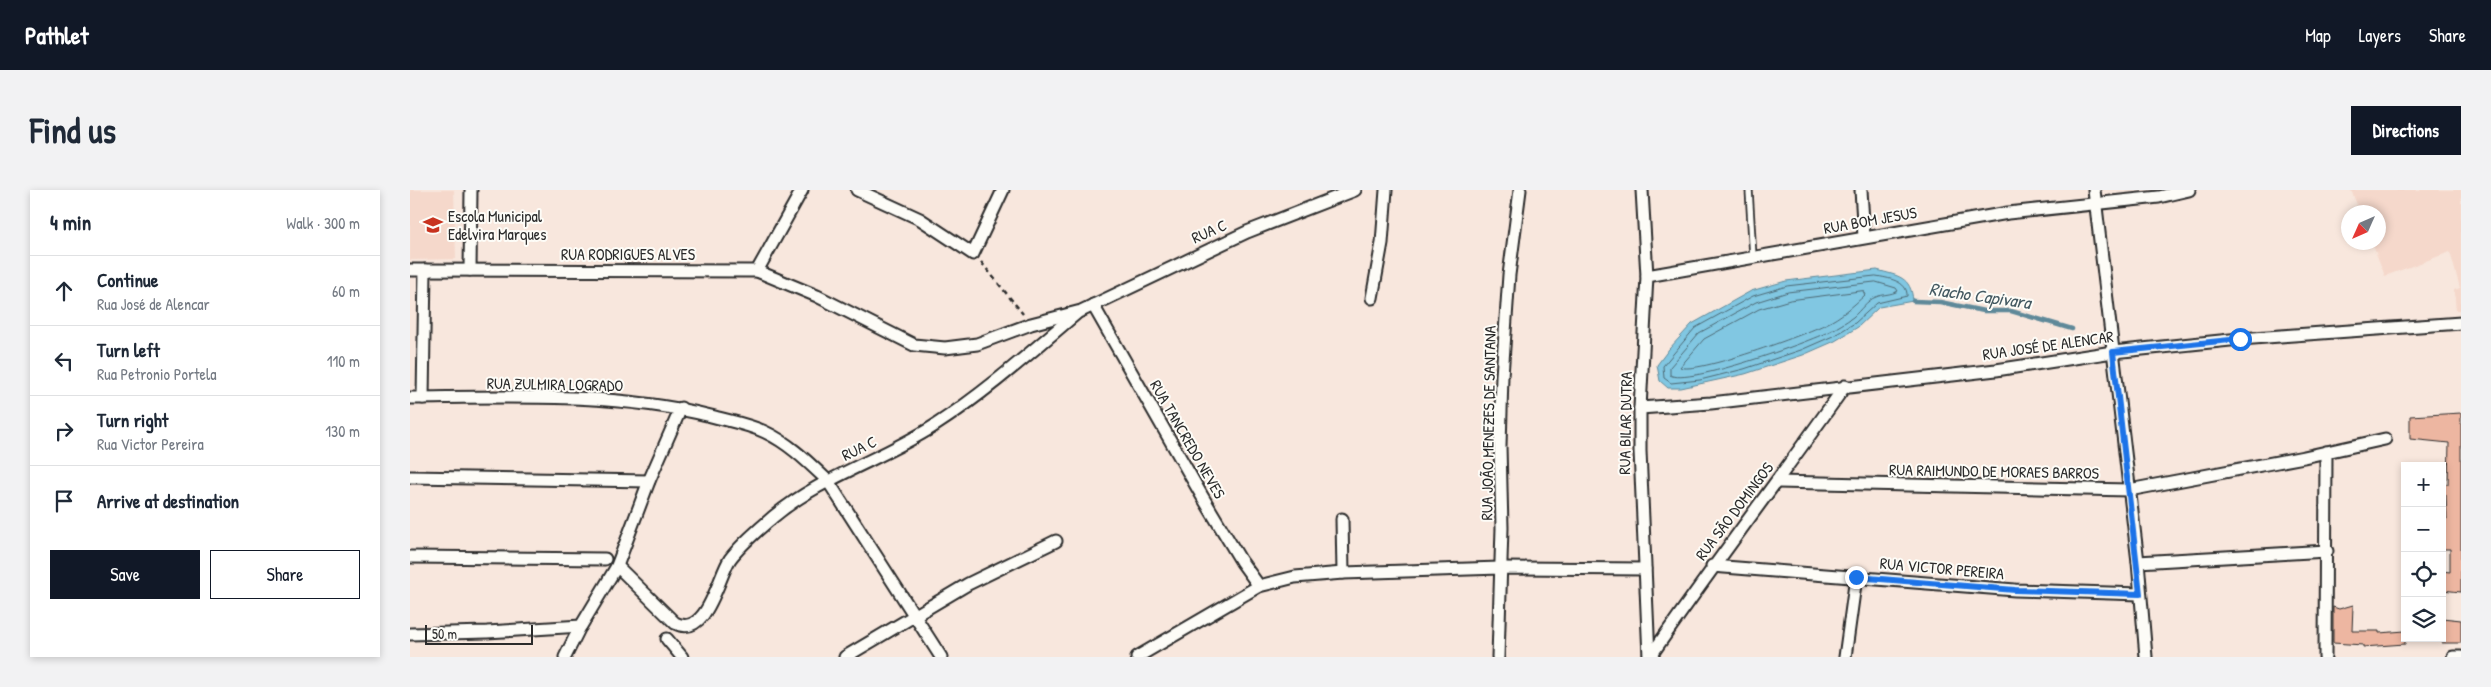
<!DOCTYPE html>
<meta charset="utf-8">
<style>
:root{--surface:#fff;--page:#f2f2f3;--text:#1f2937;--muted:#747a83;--line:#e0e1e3;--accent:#111827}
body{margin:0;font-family:"Patrick Hand",sans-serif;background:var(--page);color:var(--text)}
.controls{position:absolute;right:15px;bottom:15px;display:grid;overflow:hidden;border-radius:0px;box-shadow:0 2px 8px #0003}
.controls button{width:45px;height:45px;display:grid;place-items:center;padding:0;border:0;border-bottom:1px solid var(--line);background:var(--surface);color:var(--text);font:25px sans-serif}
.compass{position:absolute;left:1931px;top:15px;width:45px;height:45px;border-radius:50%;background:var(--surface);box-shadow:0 2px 8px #0003;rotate:225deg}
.scale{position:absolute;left:15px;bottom:12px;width:108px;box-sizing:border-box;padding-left:5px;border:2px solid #2b2b2b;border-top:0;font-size:14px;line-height:18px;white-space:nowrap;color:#2b2b2b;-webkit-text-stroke:4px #fdfcf7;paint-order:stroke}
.stop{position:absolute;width:15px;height:15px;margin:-11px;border:4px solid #1a73e8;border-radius:50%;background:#fff}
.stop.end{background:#1a73e8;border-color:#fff;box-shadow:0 1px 5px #0008}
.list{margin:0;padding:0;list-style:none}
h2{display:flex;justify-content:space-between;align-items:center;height:65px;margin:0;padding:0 20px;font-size:21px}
h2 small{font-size:16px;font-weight:400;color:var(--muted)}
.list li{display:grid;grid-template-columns:32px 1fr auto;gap:15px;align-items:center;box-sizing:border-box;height:70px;padding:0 20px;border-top:1px solid var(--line)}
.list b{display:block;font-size:19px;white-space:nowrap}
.list p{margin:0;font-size:16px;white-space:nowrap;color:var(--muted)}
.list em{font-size:16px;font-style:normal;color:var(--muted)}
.actions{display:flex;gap:10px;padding:15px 20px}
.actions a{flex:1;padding:11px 0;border:1px solid var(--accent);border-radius:0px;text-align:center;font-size:18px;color:var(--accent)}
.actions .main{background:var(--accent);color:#fff}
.icon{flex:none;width:28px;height:28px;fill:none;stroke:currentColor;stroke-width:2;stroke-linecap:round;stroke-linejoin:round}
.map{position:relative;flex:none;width:2051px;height:467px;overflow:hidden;border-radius:0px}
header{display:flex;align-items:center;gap:30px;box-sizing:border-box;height:70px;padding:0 25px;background:var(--accent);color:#fff}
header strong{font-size:24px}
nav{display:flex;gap:28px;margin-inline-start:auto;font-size:18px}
.intro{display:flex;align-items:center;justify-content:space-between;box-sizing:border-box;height:120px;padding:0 30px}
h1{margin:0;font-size:35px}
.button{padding:12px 22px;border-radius:0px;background:var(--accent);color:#fff;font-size:18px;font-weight:700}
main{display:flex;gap:30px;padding:0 30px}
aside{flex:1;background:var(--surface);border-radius:0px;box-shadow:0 2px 8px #0003}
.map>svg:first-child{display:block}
.built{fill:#f5d8cb}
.water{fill:#81c7e2;stroke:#5f8999}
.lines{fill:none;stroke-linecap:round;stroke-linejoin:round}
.shore{stroke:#4d6974;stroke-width:1}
.stream{stroke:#5f8999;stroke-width:4.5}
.building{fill:#edb6a1;stroke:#2b2b2b}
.service-casing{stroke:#2b2b2b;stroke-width:9}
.minor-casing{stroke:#2b2b2b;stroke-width:15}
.path{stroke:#2b2b2b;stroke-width:2.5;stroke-dasharray:5 4;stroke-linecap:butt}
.service{stroke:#fdfcf7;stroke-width:5.5}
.minor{stroke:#fdfcf7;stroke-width:11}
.route{stroke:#1a73e8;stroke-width:6}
.labels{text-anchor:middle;stroke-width:4;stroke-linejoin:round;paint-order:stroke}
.poi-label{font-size:16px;fill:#2b2b2b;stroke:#fdfcf7;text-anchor:start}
.street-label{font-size:16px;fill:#2b2b2b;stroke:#fdfcf7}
.water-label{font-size:18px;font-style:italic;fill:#455a62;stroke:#fdfcf7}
</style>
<header>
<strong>Pathlet</strong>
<nav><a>Map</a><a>Layers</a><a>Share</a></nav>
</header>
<div class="intro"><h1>Find us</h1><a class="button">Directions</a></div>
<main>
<aside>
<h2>4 min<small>Walk · 300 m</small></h2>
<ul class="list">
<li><svg class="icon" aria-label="ahead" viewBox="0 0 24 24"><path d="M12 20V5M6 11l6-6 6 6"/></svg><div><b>Continue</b><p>Rua José de Alencar</p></div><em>60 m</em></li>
<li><svg class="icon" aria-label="left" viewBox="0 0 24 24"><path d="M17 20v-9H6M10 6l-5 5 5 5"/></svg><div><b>Turn left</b><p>Rua Petronio Portela</p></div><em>110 m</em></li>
<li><svg class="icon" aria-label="right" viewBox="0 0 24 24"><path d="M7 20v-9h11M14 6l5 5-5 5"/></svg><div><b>Turn right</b><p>Rua Victor Pereira</p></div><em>130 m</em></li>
<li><svg class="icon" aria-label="arrive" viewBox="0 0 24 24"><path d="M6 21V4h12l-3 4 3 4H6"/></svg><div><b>Arrive at destination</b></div></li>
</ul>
<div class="actions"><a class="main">Save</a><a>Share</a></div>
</aside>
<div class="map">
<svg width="2051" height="467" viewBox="0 0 2051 467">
<rect width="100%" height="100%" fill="#f8e7dd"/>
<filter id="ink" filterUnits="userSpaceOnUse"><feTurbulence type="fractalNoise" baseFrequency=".02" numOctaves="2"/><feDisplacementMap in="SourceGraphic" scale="10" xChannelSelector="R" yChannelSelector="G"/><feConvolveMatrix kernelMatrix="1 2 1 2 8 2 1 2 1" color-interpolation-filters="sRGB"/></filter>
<g filter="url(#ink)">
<g class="built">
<path d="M0,0h44l2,69 -46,1z"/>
<path d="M1941,0h110v120h-5l-2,-20 6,-2 -10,-36 -65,24 -13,-33 6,-1v-30h-18z"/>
</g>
<path class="water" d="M1467,80c21,6 34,6 36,31l-34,6 -21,20 -23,14 -32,14 -58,19 -64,14h-13l-8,-7 -3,-16 12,-16 23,-25 59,-33 35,-10z"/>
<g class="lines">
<g class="shore">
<path d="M1466,86c12,2 32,5 31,20l-30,7 -22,20 -22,13 -32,14 -57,19 -44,11 -29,3 -7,-5 -1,-12 32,-38 58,-32 34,-10z"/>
<path d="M1466,92l20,6 2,3c-7,4 -15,3 -22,6 -9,3 -16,14 -23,20 -7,5 -15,10 -23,14 -21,11 -143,55 -160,44v-8l29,-34 57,-31 32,-10z"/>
<path d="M1453,101l2,4c-12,11 -24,22 -39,29 -20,10 -130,51 -146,43l24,-28 55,-30 31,-9z"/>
</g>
<path class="stream" d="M1503,111l27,1 44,9h27l61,18"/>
</g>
<g class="building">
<path d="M2051,223v179l-19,-2v-19l8,1v-23h-8v-31l5,1 -1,-24h-4v-11h6l1,-41 -39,-4v-23z"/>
<path d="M1943,415l-1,26h27v2l26,-2v13l-42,3v-2l-30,-2v-36l6,2z"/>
<path d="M2032,428l19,2v23h-19z"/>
</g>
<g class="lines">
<defs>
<path id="service" d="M1339,0l4,67"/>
<g id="minor">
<path d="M447,0l63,29 53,35 30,-64"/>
<path d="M1232,0l5,86 -7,132v43l9,206"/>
<path d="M1451,0l3,47"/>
<path d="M1684,0l44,372 8,95"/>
<path d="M0,80l347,1 60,25 97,49 31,3 32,-4 54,-20 50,-13 166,-79 108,-42"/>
<path d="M60,80l1,-80"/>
<path d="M347,81l45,-81"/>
<path d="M1237,86l361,-63 151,-16 30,-7"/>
<path d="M962,108l10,-55 4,-53"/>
<path d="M683,115l109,191 39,65 18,25"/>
<path d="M0,208c100,-1 203,-6 301,18 18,5 37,8 54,16 24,11 44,31 63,49l113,176"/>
<path d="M13,208l2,-128"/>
<path d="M1230,218l71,-5 285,-33 117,-18 127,-13 221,-16"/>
<path d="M0,287l239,4"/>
<path d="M1368,292l351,8 175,-33 81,-18"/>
<path d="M932,329l1,54"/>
<path d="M0,367l195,2"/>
<path d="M1728,372l189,-11"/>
<path d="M207,376l58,57c32,16 43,-46 55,-64 12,-16 28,-29 43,-42 48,-40 110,-58 161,-91 51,-33 97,-74 143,-113"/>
<path d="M1302,376l303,24 125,4"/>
<path d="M0,444l77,-2 94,-6 36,-60 32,-85 32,-73"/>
<path d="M257,449l15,18"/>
<path d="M155,467l15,-30"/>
<path d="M435,467l123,-73 88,-43"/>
<path d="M727,467l122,-71 36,-9 48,-4 157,-5 145,1"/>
<path d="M1088,467l4,-129 -2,-82 2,-70 7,-101 11,-85"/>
<path d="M1240,467c63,-92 131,-180 195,-271"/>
<path d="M1435,467l11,-80"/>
<path d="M1915,467l1,-205"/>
<path d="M2043,467h8"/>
</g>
</defs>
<use href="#service" class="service-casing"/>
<use href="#minor" class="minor-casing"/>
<path class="path" d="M571,72l42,52"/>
<use href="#service" class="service"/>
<use href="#minor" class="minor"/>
</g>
</g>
<g class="lines" filter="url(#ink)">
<path class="route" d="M1446,387l159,13 125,4 -27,-242 127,-13"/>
</g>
<defs>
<symbol id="school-bare" viewBox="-9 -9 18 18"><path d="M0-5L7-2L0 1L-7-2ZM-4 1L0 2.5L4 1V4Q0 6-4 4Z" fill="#c8321e" stroke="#fdfcf7" stroke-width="2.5" paint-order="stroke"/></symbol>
</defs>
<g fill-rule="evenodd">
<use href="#school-bare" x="9" y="21" width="28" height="28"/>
</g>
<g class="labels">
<g class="poi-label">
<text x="38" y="32">Escola Municipal<tspan x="38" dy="18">Edelvira Marques</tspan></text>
</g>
<g class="street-label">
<text transform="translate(1460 30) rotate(-10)" y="6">RUA BOM JESUS</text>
<text transform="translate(799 41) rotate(-24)" y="6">RUA C</text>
<text x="218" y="70">RUA RODRIGUES ALVES</text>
<text transform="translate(1638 155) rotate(-8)" y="6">RUA JOSÉ DE ALENCAR</text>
<text transform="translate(145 194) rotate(1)" y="6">RUA ZULMIRA LOGRADO</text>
<text transform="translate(1078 233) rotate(-89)" y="6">RUA JOÃO MENEZES DE SANTANA</text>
<text transform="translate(1215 233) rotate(-89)" y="6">RUA BILAR DUTRA</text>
<text transform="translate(778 249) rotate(60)" y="6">RUA TANCREDO NEVES</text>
<text transform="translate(449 258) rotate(-26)" y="6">RUA C</text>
<text transform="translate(1584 281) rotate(1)" y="6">RUA RAIMUNDO DE MORAES BARROS</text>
<text transform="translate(1324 321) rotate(-53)" y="6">RUA SÃO DOMINGOS</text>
<text transform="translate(1532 378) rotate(5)" y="6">RUA VICTOR PEREIRA</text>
</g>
<g class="water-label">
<text transform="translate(1570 106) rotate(8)" y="6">Riacho Capivara</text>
</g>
</g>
</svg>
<div class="controls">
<button>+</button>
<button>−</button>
<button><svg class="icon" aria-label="locate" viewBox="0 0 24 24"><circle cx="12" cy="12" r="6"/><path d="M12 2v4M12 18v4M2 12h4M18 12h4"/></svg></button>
<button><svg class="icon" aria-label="layers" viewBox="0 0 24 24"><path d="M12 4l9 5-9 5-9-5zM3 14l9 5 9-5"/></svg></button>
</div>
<svg class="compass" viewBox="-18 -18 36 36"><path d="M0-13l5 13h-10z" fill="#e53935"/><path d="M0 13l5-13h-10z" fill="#747a83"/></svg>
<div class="scale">50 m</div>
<div class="stop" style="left:1830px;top:149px"></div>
<div class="stop end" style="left:1446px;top:387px"></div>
</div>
</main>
